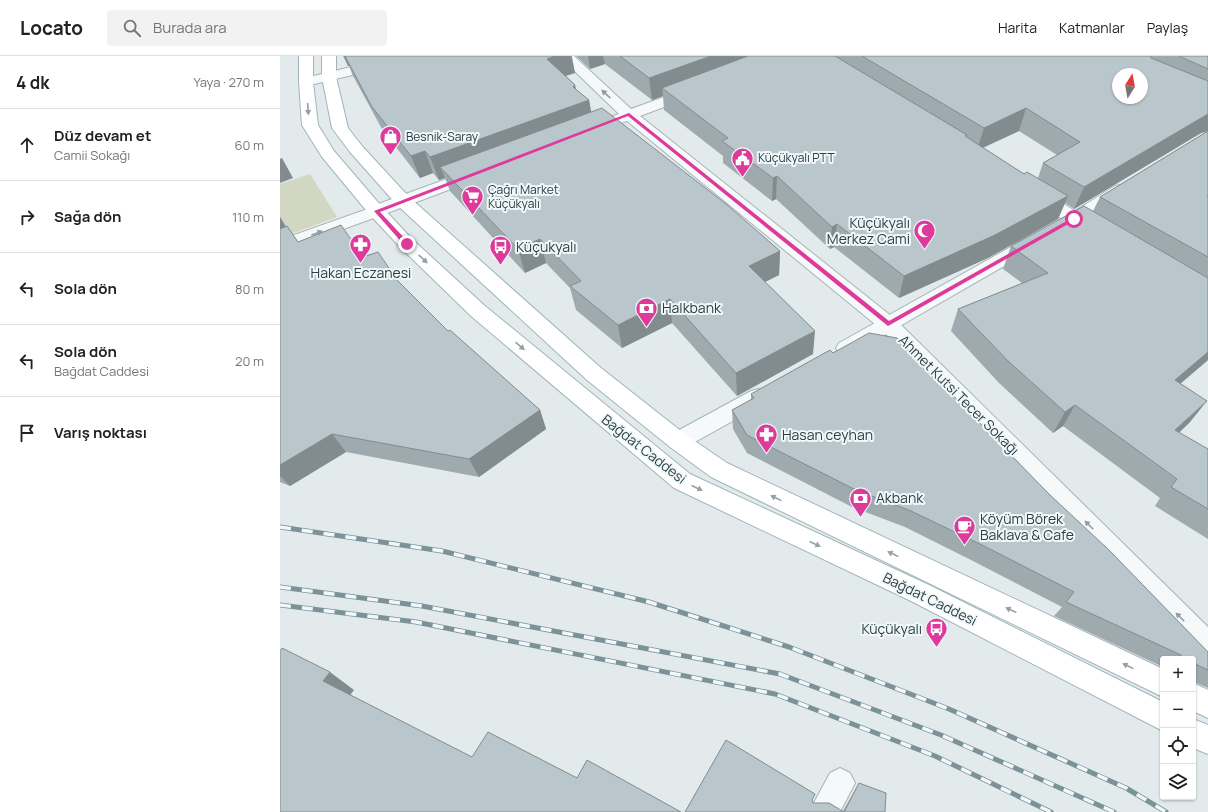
<!DOCTYPE html>
<html lang="tr">
<meta charset="utf-8">
<style>
:root{--surface:#fff;--page:#f2f2f2;--text:#202124;--muted:#757577;--line:#e0e0e0}
body{margin:0;font-family:Manrope,sans-serif;background:var(--page);color:var(--text)}
.controls{position:absolute;right:12px;bottom:12px;display:grid;overflow:hidden;border-radius:4px;box-shadow:0 1px 3px #0004}
.controls button{width:36px;height:36px;display:grid;place-items:center;padding:0;border:0;border-bottom:1px solid var(--line);background:var(--surface);color:var(--text);font:20px sans-serif}
.compass{position:absolute;left:832px;top:12px;width:36px;height:36px;border-radius:50%;background:var(--surface);box-shadow:0 1px 3px #0004;rotate:11deg}
.stop{position:absolute;width:12px;height:12px;margin:-9px;border:3px solid #de3a9b;border-radius:50%;background:#fff}
.stop.end{background:#de3a9b;border-color:#fff;box-shadow:0 1px 4px #0008}
.list{margin:0;padding:0;list-style:none}
h2{display:flex;justify-content:space-between;align-items:center;height:52px;margin:0;padding:0 16px;font-size:17px}
h2 small{font-size:13px;font-weight:400;color:var(--muted)}
.list li{display:grid;grid-template-columns:26px 1fr auto;gap:12px;align-items:center;box-sizing:border-box;height:72px;padding:0 16px;border-top:1px solid var(--line)}
.list b{display:block;font-size:15px;white-space:nowrap}
.list p{margin:0;font-size:13px;white-space:nowrap;color:var(--muted)}
.list em{font-size:13px;font-style:normal;color:var(--muted)}
.icon{flex:none;width:22px;height:22px;fill:none;stroke:currentColor;stroke-width:2;stroke-linecap:round;stroke-linejoin:round}
.map{position:relative;flex:none;width:928px;height:756px;overflow:hidden}
header{display:flex;align-items:center;gap:24px;box-sizing:border-box;height:56px;padding:0 20px;background:var(--surface);border-bottom:1px solid var(--line)}
header strong{font-size:19px}
nav{display:flex;gap:22px;margin-inline-start:auto;font-size:14px}
.search{width:280px;height:36px;background:var(--page);display:flex;align-items:center;gap:10px;box-sizing:border-box;padding:0 14px;border-radius:4px;color:var(--muted);font-size:15px}
main{display:flex}
aside{flex:1;background:var(--surface)}
.map>svg:first-child{display:block}
.green{fill:#d1d7c2}
.lines{fill:none;stroke-linecap:round;stroke-linejoin:round}
.pedestrian-casing{stroke:#a6b4b7;stroke-width:2}
.minor-casing{stroke:#a6b4b7;stroke-width:2}
.tertiary-casing{stroke:#a6b4b7;stroke-width:2}
.primary-casing{stroke:#a0b5b9;stroke-width:2}
.pedestrian{fill:#f6f9fa;fill-rule:evenodd}
.minor{fill:#f6f9fa;fill-rule:evenodd}
.tertiary{fill:#f6f9fa;fill-rule:evenodd}
.primary{fill:#fff;fill-rule:evenodd}
.rail-casing{stroke:#7a9298;stroke-width:5}
.rail{stroke:#f2f8f9;stroke-width:3.5;stroke-dasharray:11;stroke-linecap:butt}
.wall{fill:#9faaaf;fill-rule:evenodd}
.shaded-wall{fill:#828b8e}
.building{fill:#b9c6cb;stroke:#828b8e;fill-rule:evenodd}
.oneway{fill:#8f9ca0}
.oneway2{fill:#94a0a2}
.route{fill:#de3a9b}
.labels{text-anchor:middle;stroke-width:4;stroke-linejoin:round;paint-order:stroke}
.far-poi-label{font-size:12px;fill:#284046;stroke:#f2f8f9;text-anchor:start}
.poi-label{font-size:14px;fill:#284046;stroke:#f2f8f9;text-anchor:start}
.street-label{font-size:14px;fill:#284046;stroke:#f2f8f9}
</style>
<header>
<strong>Locato</strong>
<div class="search"><svg class="icon" aria-label="search" viewBox="0 0 24 24"><circle cx="10" cy="10" r="6"/><path d="M15 15l6 6"/></svg>Burada ara</div>
<nav><a>Harita</a><a>Katmanlar</a><a>Paylaş</a></nav>
</header>
<main>
<aside>
<h2>4 dk<small>Yaya · 270 m</small></h2>
<ul class="list">
<li><svg class="icon" aria-label="ahead" viewBox="0 0 24 24"><path d="M12 20V5M6 11l6-6 6 6"/></svg><div><b>Düz devam et</b><p>Camii Sokağı</p></div><em>60 m</em></li>
<li><svg class="icon" aria-label="right" viewBox="0 0 24 24"><path d="M7 20v-9h11M14 6l5 5-5 5"/></svg><div><b>Sağa dön</b></div><em>110 m</em></li>
<li><svg class="icon" aria-label="left" viewBox="0 0 24 24"><path d="M17 20v-9H6M10 6l-5 5 5 5"/></svg><div><b>Sola dön</b></div><em>80 m</em></li>
<li><svg class="icon" aria-label="left" viewBox="0 0 24 24"><path d="M17 20v-9H6M10 6l-5 5 5 5"/></svg><div><b>Sola dön</b><p>Bağdat Caddesi</p></div><em>20 m</em></li>
<li><svg class="icon" aria-label="arrive" viewBox="0 0 24 24"><path d="M6 21V4h12l-3 4 3 4H6"/></svg><div><b>Varış noktası</b></div></li>
</ul>
</aside>
<div class="map">
<svg width="928" height="756" viewBox="0 0 928 756">
<rect width="100%" height="100%" fill="#e2eaec"/>
<path class="green" d="M30,118l27,43 -57,21v-54z"/>
<g class="lines">
<defs>
<g id="pedestrian">
<path d="M753,180l6,2 3,4 -3,4 -186,107 -7,2 -7,-2 -3,-5 3,-5 188,-105z"/>
<path d="M478,333l7,2 4,6 -4,6 -79,44 -8,3 -8,-3 -3,-6 3,-6 81,-44z"/>
</g>
<g id="minor">
<path d="M279,0h15l57,53 55,-20 5,-1 5,1 2,3 -2,3 -56,21 255,203 313,308v31l-9,-4 -318,-325 -254,-208 -9,3 -5,-2 -3,-3 3,-3 6,-2z"/>
<path d="M194,113l6,1 2,4 -2,4 -98,37 -6,1 -6,-1 -3,-4 3,-4z"/>
<path d="M841,129l6,1 2,4 -2,4 -40,25 12,7 3,4 -3,4 -6,2 -6,-2 -57,-35 -2,-4 2,-4 6,-1 6,1 33,20 40,-25z"/>
<path d="M560,712l10,5 5,10 -15,29h-31l21,-39z"/>
</g>
<g id="tertiary">
<path d="M117,0h25l-2,3 -114,27 -5,-1 -2,-3 2,-3z"/>
<path d="M96,150l6,1 3,4 -3,4 -102,37v-12z"/>
</g>
<g id="primary">
<path d="M19,0h14v26l5,43 16,26 48,56 31,33 72,66 205,168 239,111 234,117v29l-252,-130 -237,-113 -203,-172 -70,-68 -31,-33 -48,-58 -20,-32 -3,-43z"/>
<path d="M42,0h14v21l12,51 14,18 47,51 192,171 85,67 41,28 436,206v28l-452,-220 -41,-30 -83,-67 -190,-175 -47,-53 -18,-24 -10,-51z"/>
<path d="M913,627l15,7v28l-15,-7z"/>
<path d="M913,663l15,6v29l-15,-6z"/>
</g>
</defs>
<use href="#pedestrian" class="pedestrian-casing"/>
<use href="#minor" class="minor-casing"/>
<use href="#tertiary" class="tertiary-casing"/>
<use href="#primary" class="primary-casing"/>
<use href="#pedestrian" class="pedestrian"/>
<use href="#minor" class="minor"/>
<use href="#tertiary" class="tertiary"/>
<use href="#primary" class="primary"/>
<defs>
<g id="rail">
<path d="M0,471l162,24 207,51 140,45 160,62 177,79 40,24"/>
<path d="M0,531l142,19 358,68 161,61 173,77"/>
<path d="M0,549l136,17 359,72 160,62 116,56"/>
</g>
</defs>
<use href="#rail" class="rail-casing"/>
<use href="#rail" class="rail"/>
</g>
<g class="wall">
<path d="M63,0h229l3,17 -9,3 9,9 1,5 13,10 2,12 189,139 -1,24 -14,7 48,72 -76,42 -65,-73 -50,25 -46,-38 -6,-22 -24,-25 -21,10 -75,-82 -5,-13 -6,2 -6,-7 -13,5 -38,-49 -29,-53 -4,-10h-1z"/>
<path d="M296,0h632v75l-7,2 -127,76 -9,-6 -7,16 -70,39 -89,40 -65,-51 -4,2 -54,-50 -4,2 -49,-38v-7l-59,-46 -1,-14 -11,4 -47,-36 -15,5zM739,75l38,24 -14,8 -5,15 -14,-4 -41,-26z"/>
<path d="M928,75v229l-28,24 10,38 -11,11 29,16v90l-53,-33 5,-8 -97,-72 -10,7 -54,-50 -48,-52 7,-22 64,-26 -19,-14 8,-23 82,-35 7,-14z"/>
<path d="M0,161l6,10 12,15 65,15 34,23 51,51 92,79 6,19 -67,48 -133,-25 -56,34 -10,-4z"/>
<path d="M553,297l216,141 159,158v36l-14,-6h-1v-23h-30v8l-109,-51 8,-9 -87,-45 -70,-35 -53,-20 -105,-54 -14,-24 -1,-19 19,-10v-6z"/>
<path d="M579,727l26,29h-200l127,-11 1,2 30,8z"/>
</g>
<g class="shaded-wall">
<path d="M64,0h1l4,10h-1z"/>
<path d="M275,0h16l4,17 -24,7 -4,-21z"/>
<path d="M308,0h15l2,8 -15,5z"/>
<path d="M431,0h60l-109,32 1,8 -11,4 -3,-22z"/>
<path d="M295,29l4,19 10,-4 4,22 -153,45 5,11 -6,2 -9,-23 143,-70z"/>
<path d="M746,52l-7,23 -42,19 7,-22z"/>
<path d="M928,58v17l-7,2 -127,76 10,-22z"/>
<path d="M145,95l8,22 -13,5 -9,-22z"/>
<path d="M2,102l11,20 -13,5v-24z"/>
<path d="M497,120l-1,23 -4,2 1,-23z"/>
<path d="M788,140l-10,23 -70,39 -89,40 5,-22z"/>
<path d="M0,161l11,18 -11,4z"/>
<path d="M557,168l-3,23 -4,2 2,-22z"/>
<path d="M260,183l6,24 -21,10 -7,-24z"/>
<path d="M500,195l-1,24 -30,15v-24z"/>
<path d="M390,243l2,24 -50,25 -4,-23z"/>
<path d="M535,275l-2,23 -76,42 -1,-23z"/>
<path d="M928,296v8l-48,41 15,-21z"/>
<path d="M927,345l-17,21 -31,29 16,-21z"/>
<path d="M795,349l-12,21 -10,7 12,-21z"/>
<path d="M260,354l6,19 -67,48 -10,-18z"/>
<path d="M52,378l14,18 -56,34 -10,-10v-11z"/>
<path d="M50,616l24,18 -6,8 -25,-17z"/>
</g>
<g class="building">
<path d="M65,0h210l-8,3 28,26 -2,2 16,13 -159,57 -5,-6 -14,5 -39,-49z"/>
<path d="M340,0h91l-62,22z"/>
<path d="M468,0h87l132,79 -2,1 59,38 3,-2 41,24 -73,39 -91,41 -67,-52 -5,3 -55,-51 -4,2 -51,-37 6,-3 -66,-50z"/>
<path d="M582,0h289v2l57,23v33l-124,73 -41,-24 37,-21 -54,-34 -42,20zM838,18h24v24h-24z"/>
<path d="M899,0h29v13z"/>
<path d="M322,52l124,96 54,47 -31,15 66,65 -79,42 -66,-74 -52,26 -48,-39 11,-5 -41,-42 -22,10 -78,-82z"/>
<path d="M928,75v64l-1,1h1v61l-108,-60z"/>
<path d="M804,150l124,72v74l-33,28 32,21 -32,29 33,19v60l-37,-22 6,-8 -102,-74 -10,7 -56,-50 -51,-53 90,-36 -37,-27z"/>
<path d="M61,169l22,32 15,-5 19,28 51,51 2,-1 90,80 -71,49 -137,-25 -52,31v-236l7,-3 11,16z"/>
<path d="M589,277l28,5 152,156 61,57 98,101v18l-15,-7v-4h-8l-3,-1 -1,-3 -115,-53 8,-10 -90,-46 -73,-35 -55,-21 -109,-55 -15,-25 22,-12 -3,-4 79,-44 3,3z"/>
<path d="M2,592l48,24 -7,9 149,76 16,-25 89,46 10,-18 94,52h-401v-161z"/>
<path d="M446,684l89,54 -3,6 1,3h16l15,9 15,-29 27,10 -1,19h-200z"/>
</g>
<defs><path id="oneway-solid" d="M-6-.8H1V-3.2L6.5 0L1 3.2V.8H-6Z"/></defs>
<g class="oneway">
<use href="#oneway-solid" transform="translate(326 38) rotate(-137)"/>
<use href="#oneway-solid" transform="translate(37 177) rotate(-20)"/>
<use href="#oneway-solid" transform="translate(809 469) rotate(-135)"/>
<use href="#oneway-solid" transform="translate(900 561) rotate(-135)"/>
</g>
<g class="oneway2">
<use href="#oneway-solid" transform="translate(28 53) rotate(86)"/>
<use href="#oneway-solid" transform="translate(143 203) rotate(43)"/>
<use href="#oneway-solid" transform="translate(240 290) rotate(40)"/>
<use href="#oneway-solid" transform="translate(417 432) rotate(25)"/>
<use href="#oneway-solid" transform="translate(496 442) rotate(-154)"/>
<use href="#oneway-solid" transform="translate(535 488) rotate(25)"/>
<use href="#oneway-solid" transform="translate(613 498) rotate(-154)"/>
<use href="#oneway-solid" transform="translate(731 554) rotate(-154)"/>
<use href="#oneway-solid" transform="translate(848 610) rotate(-154)"/>
</g>
<path class="route" d="M349,57l260,208 183,-103 5,1 -189,107 -260,-210 -248,96 29,31v3h-4l-31,-35z"/>
<defs>
<symbol id="shop-pin" viewBox="-11 -11 22 30"><path d="M0 17L-7.5 6A9.5 9.5 0 1 1 7.5 6Z" fill="#de3a9b" stroke="#f2f8f9"/><path d="M-5-2.5h2.3a2.7 3.5 0 0 1 5.4 0H5L5.5 6h-11ZM-1.5-2.5h3a1.5 2.3 0 0 0-3 0Z" fill="#fff"/></symbol>
<symbol id="civic-pin" viewBox="-11 -11 22 30"><path d="M0 17L-7.5 6A9.5 9.5 0 1 1 7.5 6Z" fill="#de3a9b" stroke="#f2f8f9"/><path d="M-.6-6.5H3V-4.5H.6V-3L4-1V1h2V6H-6V1h2V-1L-.6-3ZM-1.2 2.5V6h2.4V2.5Z" fill="#fff"/></symbol>
<symbol id="supermarket-pin" viewBox="-11 -11 22 30"><path d="M0 17L-7.5 6A9.5 9.5 0 1 1 7.5 6Z" fill="#de3a9b" stroke="#f2f8f9"/><path d="M-6-5.5h2.5l.6 2H6L4.5 2H-2.5L-4.4-4H-6ZM-1.5 3.2a1.3 1.3 0 1 0 .1 0ZM3 3.2a1.3 1.3 0 1 0 .1 0Z" fill="#fff"/></symbol>
<symbol id="mosque-pin" viewBox="-11 -11 22 30"><path d="M0 17L-7.5 6A9.5 9.5 0 1 1 7.5 6Z" fill="#de3a9b" stroke="#f2f8f9"/><path d="M3.5-4.9A6 6 0 1 0 3.5 4.9A5 5 0 1 1 3.5-4.9Z" fill="#fff"/></symbol>
<symbol id="pharmacy-pin" viewBox="-11 -11 22 30"><path d="M0 17L-7.5 6A9.5 9.5 0 1 1 7.5 6Z" fill="#de3a9b" stroke="#f2f8f9"/><path d="M-2-6h4v4h4v4h-4v4h-4v-4h-4v-4h4Z" fill="#fff"/></symbol>
<symbol id="bus-pin" viewBox="-11 -11 22 30"><path d="M0 17L-7.5 6A9.5 9.5 0 1 1 7.5 6Z" fill="#de3a9b" stroke="#f2f8f9"/><path d="M-5-6H5V4H4V6H2V4H-2V6H-4V4H-5ZM-3.5-4V0h7V-4ZM-3.5 1.2v1.5H-2V1.2ZM2 1.2v1.5H3.5V1.2Z" fill="#fff"/></symbol>
<symbol id="bank-pin" viewBox="-11 -11 22 30"><path d="M0 17L-7.5 6A9.5 9.5 0 1 1 7.5 6Z" fill="#de3a9b" stroke="#f2f8f9"/><path d="M-6-4H6V4H-6ZM0-2.3a2.3 2.3 0 1 0 0 4.6a2.3 2.3 0 1 0 0-4.6Z" fill="#fff"/></symbol>
<symbol id="cafe-pin" viewBox="-11 -11 22 30"><path d="M0 17L-7.5 6A9.5 9.5 0 1 1 7.5 6Z" fill="#de3a9b" stroke="#f2f8f9"/><path d="M-5.5-4.5H6V0H3Q3 3.5 0 3.5H-2.5Q-5.5 3.5-5.5 0ZM3-3.2v2h1.7v-2ZM-6 4.5H4V6H-6Z" fill="#fff"/></symbol>
</defs>
<g fill-rule="evenodd">
<use href="#shop-pin" x="98" y="68" width="25" height="34"/>
<use href="#civic-pin" x="450" y="90" width="25" height="34"/>
<use href="#supermarket-pin" x="180" y="128" width="25" height="34"/>
<use href="#mosque-pin" x="632" y="162" width="25" height="34"/>
<use href="#pharmacy-pin" x="68" y="176" width="25" height="34"/>
<use href="#bus-pin" x="208" y="178" width="25" height="34"/>
<use href="#bank-pin" x="354" y="240" width="25" height="34"/>
<use href="#pharmacy-pin" x="474" y="366" width="25" height="34"/>
<use href="#bank-pin" x="568" y="430" width="25" height="34"/>
<use href="#cafe-pin" x="672" y="458" width="25" height="34"/>
<use href="#bus-pin" x="644" y="560" width="25" height="34"/>
</g>
<g class="labels">
<g class="far-poi-label">
<text x="126" y="85">Besnik-Saray</text>
<text x="478" y="106">Küçükyalı PTT</text>
<text x="208" y="138">Çağrı Market<tspan x="208" dy="14">Küçükyalı</tspan></text>
</g>
<g class="poi-label">
<text x="630" y="172" text-anchor="end">Küçükyalı<tspan x="630" dy="16">Merkez Cami</tspan></text>
<text x="236" y="196">Küçukyalı</text>
<text x="81" y="222" text-anchor="middle">Hakan Eczanesi</text>
<text x="382" y="257">Halkbank</text>
<text x="502" y="384">Hasan ceyhan</text>
<text x="596" y="447">Akbank</text>
<text x="700" y="468">Köyüm Börek<tspan x="700" dy="16">Baklava &amp; Cafe</tspan></text>
<text x="642" y="578" text-anchor="end">Küçükyalı</text>
</g>
<g class="street-label">
<text transform="translate(679 339) rotate(45)" y="5">Ahmet Kutsi Tecer Sokağı</text>
<text transform="translate(364 393) rotate(38)" y="5">Bağdat Caddesi</text>
<text transform="translate(650 543) rotate(26)" y="5">Bağdat Caddesi</text>
</g>
</g>
</svg>
<div class="controls">
<button>+</button>
<button>−</button>
<button><svg class="icon" aria-label="locate" viewBox="0 0 24 24"><circle cx="12" cy="12" r="6"/><path d="M12 2v4M12 18v4M2 12h4M18 12h4"/></svg></button>
<button><svg class="icon" aria-label="layers" viewBox="0 0 24 24"><path d="M12 4l9 5-9 5-9-5zM3 14l9 5 9-5"/></svg></button>
</div>
<svg class="compass" viewBox="-18 -18 36 36"><path d="M0-13l5 13h-10z" fill="#e53935"/><path d="M0 13l5-13h-10z" fill="#757577"/></svg>
<div class="stop" style="left:794px;top:163px"></div>
<div class="stop end" style="left:127px;top:188px"></div>
</div>
</main>
